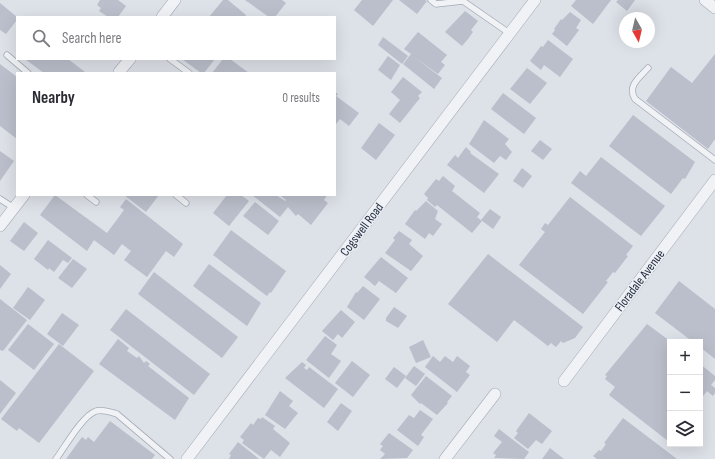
<!DOCTYPE html>
<meta charset="utf-8">
<style>
:root{--surface:#fff;--page:#f2f2f3;--text:#2b2b33;--muted:#7c7c81;--line:#e1e1e2}
body{margin:0;font-family:"Sofia Sans Condensed",sans-serif;background:var(--page);color:var(--text)}
.controls{position:absolute;right:12px;bottom:12px;display:grid;overflow:hidden;border-radius:0px;box-shadow:0 4px 16px #0002}
.controls button{width:36px;height:36px;display:grid;place-items:center;padding:0;border:0;border-bottom:1px solid var(--line);background:var(--surface);color:var(--text);font:20px sans-serif}
.compass{position:absolute;left:619px;top:12px;width:36px;height:36px;border-radius:50%;background:var(--surface);box-shadow:0 4px 16px #0002;rotate:172deg}
.list{margin:0;padding:0;list-style:none}
h2{display:flex;justify-content:space-between;align-items:center;height:52px;margin:0;padding:0 16px;font-size:17px}
h2 small{font-size:13px;font-weight:400;color:var(--muted)}
.icon{flex:none;width:22px;height:22px;fill:none;stroke:currentColor;stroke-width:2;stroke-linecap:round;stroke-linejoin:round}
.map{position:relative;flex:none;width:715px;height:459px;overflow:hidden}
.search{position:absolute;background:var(--surface);box-shadow:0 4px 16px #0002;left:16px;top:16px;width:320px;height:44px;display:flex;align-items:center;gap:10px;box-sizing:border-box;padding:0 14px;border-radius:0px;color:var(--muted);font-size:15px}
.panel{position:absolute;background:var(--surface);box-shadow:0 4px 16px #0002;left:16px;top:72px;width:320px;height:124px;border-radius:0px}
.map>svg:first-child{display:block}
.building{fill:#babfcb}
.lines{fill:none;stroke-linecap:round;stroke-linejoin:round}
.service-casing{stroke:#a6abb5;stroke-width:7}
.minor-casing{stroke:#a6abb5;stroke-width:12}
.service{stroke:#f0f2f6;stroke-width:5.5}
.minor{stroke:#f0f2f6;stroke-width:11}
.labels{text-anchor:middle;stroke-width:3;stroke-linejoin:round;paint-order:stroke}
.street-label{font-size:13px;fill:#252d3f;stroke:#ecf0f5}
</style>
<div class="map">
<svg width="715" height="459" viewBox="0 0 715 459">
<rect width="100%" height="100%" fill="#dde1e8"/>
<g class="building">
<path d="M100,0h18l8,6 -8,11h-10l-9,-6 2,-3 -4,-3z"/>
<path d="M223,0h5l18,15 -1,2h-36z"/>
<path d="M245,0h37l4,3 -11,14h-6z"/>
<path d="M362,0h31l-20,26 -19,-16z"/>
<path d="M399,0h26l2,1 -10,13z"/>
<path d="M576,0h35l-18,24 -22,-18z"/>
<path d="M618,0h17l-8,11 -11,-9z"/>
<path d="M0,3l17,14v3l-11,14 -6,-4z"/>
<path d="M465,11l13,10 -7,9 2,2 -5,7 -6,7 -17,-14z"/>
<path d="M570,12l11,8 -5,8 3,2 -12,16 -15,-12 3,-4 -1,-1 7,-10 1,1z"/>
<path d="M418,32l29,23 -6,7 4,3 -7,9 -24,-17 28,21 -8,11 -31,-25 8,-10 -7,-5z"/>
<path d="M383,37l25,19 -6,8 -24,-19z"/>
<path d="M548,40l25,19 -13,18 -16,-12 -3,5 -11,-9 11,-15 2,1z"/>
<path d="M715,54v85l-7,10 -62,-48 25,-34 21,16z"/>
<path d="M388,56l12,9 -9,15 -13,-10z"/>
<path d="M25,59h43l17,13 -41,1z"/>
<path d="M182,59h33l-11,14h-3z"/>
<path d="M223,59h7l19,14h-37z"/>
<path d="M0,64l17,13v62l-17,-13z"/>
<path d="M527,68l20,15 -17,21 -20,-15z"/>
<path d="M403,77l19,15 -4,4 2,2 -20,25 -11,-9 11,-14 -9,-8z"/>
<path d="M335,92l3,2 -2,2 23,17 -10,13 -9,-7 -4,5 -1,-1z"/>
<path d="M503,93l33,25 -12,16 -33,-25z"/>
<path d="M633,115l62,47 -10,17 -2,-1 -12,16 -62,-48z"/>
<path d="M484,120l25,19 -4,5 7,8 -6,8 -6,-4 -6,7 -25,-19z"/>
<path d="M379,123l16,12 -19,25 -15,-12z"/>
<path d="M540,140l12,9 -9,11 -12,-9z"/>
<path d="M466,147l5,5 -1,1 29,21 -15,19 -37,-28 8,-10 3,3z"/>
<path d="M0,151l14,10 -14,20z"/>
<path d="M601,157l64,49 -24,30 -70,-53 9,-12 6,5z"/>
<path d="M522,168l10,8 -9,12 -10,-7z"/>
<path d="M443,176l12,10 -3,5 28,22 -3,4 5,4 -10,12 -35,-28 -2,2 -8,-7 1,-2 -4,-4 12,-15 3,2z"/>
<path d="M55,195l52,38 17,-23 -4,-3 6,-8 57,45 -9,13 -8,-6 -19,26 -23,-17 7,-9 -9,-7 -8,11 -20,-15 -7,11 -47,-36z"/>
<path d="M124,195h35l-13,17z"/>
<path d="M227,195h14l8,6 -20,25 -16,-13z"/>
<path d="M252,195h24l9,6 1,-1 -6,-5h47l-3,5 4,3 -17,22 -13,-11 -2,2 -8,-9 -8,10z"/>
<path d="M570,197l63,49 -7,9 2,1 -13,17 -2,-1 -7,9 2,1 -25,32 -64,-49 26,-33 -4,-3 4,-6 3,2z"/>
<path d="M426,201l12,10 -3,8 7,5 -9,12 -4,-3 -4,6 -20,-15 10,-14 1,1z"/>
<path d="M255,202l24,19 -11,14 -25,-19z"/>
<path d="M490,209l11,8 -8,12 -12,-9z"/>
<path d="M24,222l14,11 -14,18 -14,-10z"/>
<path d="M231,230l55,41 -15,22 -1,-1 -3,4 -54,-41z"/>
<path d="M399,231l13,9 -3,4 14,12 -12,15 -26,-18 10,-13 -2,-2z"/>
<path d="M48,240l24,18 -4,5 -5,-3 -9,12 -5,-4 -1,2 -14,-11z"/>
<path d="M488,254l95,73 -8,11 -12,5 -2,-2 -5,6 -5,-4 -3,3 -34,-26 -17,22 -49,-38z"/>
<path d="M381,257l27,21 -12,15 -17,-12 -4,5 -11,-9z"/>
<path d="M73,259l14,10 -15,19 -14,-10z"/>
<path d="M209,264l52,39 -14,23 -54,-40z"/>
<path d="M0,265l11,9 -11,15z"/>
<path d="M154,272l84,65 -16,21 -84,-64z"/>
<path d="M679,281l36,28v50l-15,-12v-5h-7l-38,-29z"/>
<path d="M363,286l17,13 -16,21 -17,-13 9,-15 1,1z"/>
<path d="M28,287l17,13 -15,20 -17,-12z"/>
<path d="M0,299l27,21 -24,31 -3,-1z"/>
<path d="M394,307l13,9 -9,12 -12,-7v-3z"/>
<path d="M126,309l84,65 -16,21 -84,-65z"/>
<path d="M341,310l14,12 -13,16 -4,-4 -5,6 -11,-9z"/>
<path d="M62,313l17,12 -16,21 -16,-12z"/>
<path d="M28,324l26,20 -20,26 -26,-20z"/>
<path d="M647,324l23,17v98l-2,2 -59,-46 6,-8 -10,-8 2,-3 -2,-1z"/>
<path d="M325,336l12,9 -6,9 10,7 -12,17 -23,-18z"/>
<path d="M118,339l11,9 -2,3 10,7 2,-2 5,7 2,-2 4,3 -2,2 41,32 -14,22 -76,-56z"/>
<path d="M423,340l8,17 -15,6 -7,-16z"/>
<path d="M59,344l35,27 -55,72 -20,-15 -2,3 -16,-12z"/>
<path d="M433,356l7,6 5,-6 8,6 4,-6 13,10 -4,6 4,3 -13,17 -32,-25z"/>
<path d="M352,361l18,14 -17,22 -18,-14z"/>
<path d="M302,362l4,3 -2,3 3,2 2,-3 29,22 -14,19 -39,-30z"/>
<path d="M700,364l15,12v4l-4,5 4,3v5l-2,3 -6,-5 -7,9z"/>
<path d="M414,366l11,8 -9,12 -11,-8z"/>
<path d="M394,367l12,9 -9,12 -12,-9z"/>
<path d="M426,376l26,20 -5,6 1,1 -11,12 -16,-12 -1,1 -9,-9z"/>
<path d="M0,380l16,13 -16,21z"/>
<path d="M280,391l13,10 -4,5 9,7 -13,16 -20,-14z"/>
<path d="M341,403l11,8 -14,20 -11,-9z"/>
<path d="M420,410l13,9 -12,16 3,2 -6,9 -21,-16 12,-15 5,3z"/>
<path d="M529,413l23,18 -10,13 -6,-4 -8,9 -14,-11 4,-5 -2,-2z"/>
<path d="M262,417l13,9 -2,3 17,14 -10,14 -9,-7 -7,9 -22,-16 2,-3 -4,-3 11,-14 2,2 5,-7 3,1z"/>
<path d="M623,418l54,41h-80l-4,-3 6,-6 2,1 5,-7 -2,-1z"/>
<path d="M110,421l45,34 -3,4h-86l16,-22 4,3 2,-3 6,5z"/>
<path d="M499,429l30,23 -5,7 -30,-1 2,-3 -3,-2 9,-11 -8,-6z"/>
<path d="M389,433l24,17 -6,8 -27,1 5,-5 -5,-4 3,-4 -3,-2z"/>
<path d="M238,442l21,17h-30l2,-4 -2,-1z"/>
<path d="M550,448l14,11h-22z"/>
</g>
<g class="lines">
<defs>
<g id="service">
<path d="M431,0l5,4 27,-3 46,32"/>
<path d="M7,55l21,18"/>
<path d="M170,59l19,14"/>
<path d="M648,68c-9,10 -21,18 -13,31l80,61"/>
<path d="M87,195l9,7"/>
<path d="M176,195l10,8"/>
<path d="M0,199l14,9"/>
<path d="M56,459c9,-12 26,-43 40,-48 7,-2 14,1 21,3l53,45"/>
</g>
<g id="minor">
<path d="M705,0l10,8"/>
<path d="M162,17l13,-17"/>
<path d="M119,72l11,-13"/>
<path d="M0,226l24,-31"/>
<path d="M564,381l151,-201"/>
<path d="M187,459l348,-459"/>
<path d="M445,459l50,-65"/>
</g>
</defs>
<use href="#service" class="service-casing"/>
<use href="#minor" class="minor-casing"/>
<use href="#service" class="service"/>
<use href="#minor" class="minor"/>
</g>
<g class="labels">
<g class="street-label">
<text transform="translate(361 229) rotate(-53)" y="5">Cogswell Road</text>
<text transform="translate(639 280) rotate(-53)" y="5">Floradale Avenue</text>
</g>
</g>
</svg>
<div class="controls">
<button>+</button>
<button>−</button>
<button><svg class="icon" aria-label="layers" viewBox="0 0 24 24"><path d="M12 4l9 5-9 5-9-5zM3 14l9 5 9-5"/></svg></button>
</div>
<svg class="compass" viewBox="-18 -18 36 36"><path d="M0-13l5 13h-10z" fill="#e53935"/><path d="M0 13l5-13h-10z" fill="#7c7c81"/></svg>
<div class="search"><svg class="icon" aria-label="search" viewBox="0 0 24 24"><circle cx="10" cy="10" r="6"/><path d="M15 15l6 6"/></svg>Search here</div>
<section class="panel">
<h2>Nearby<small>0 results</small></h2>
<ul class="list">
</ul>
</section>
</div>
